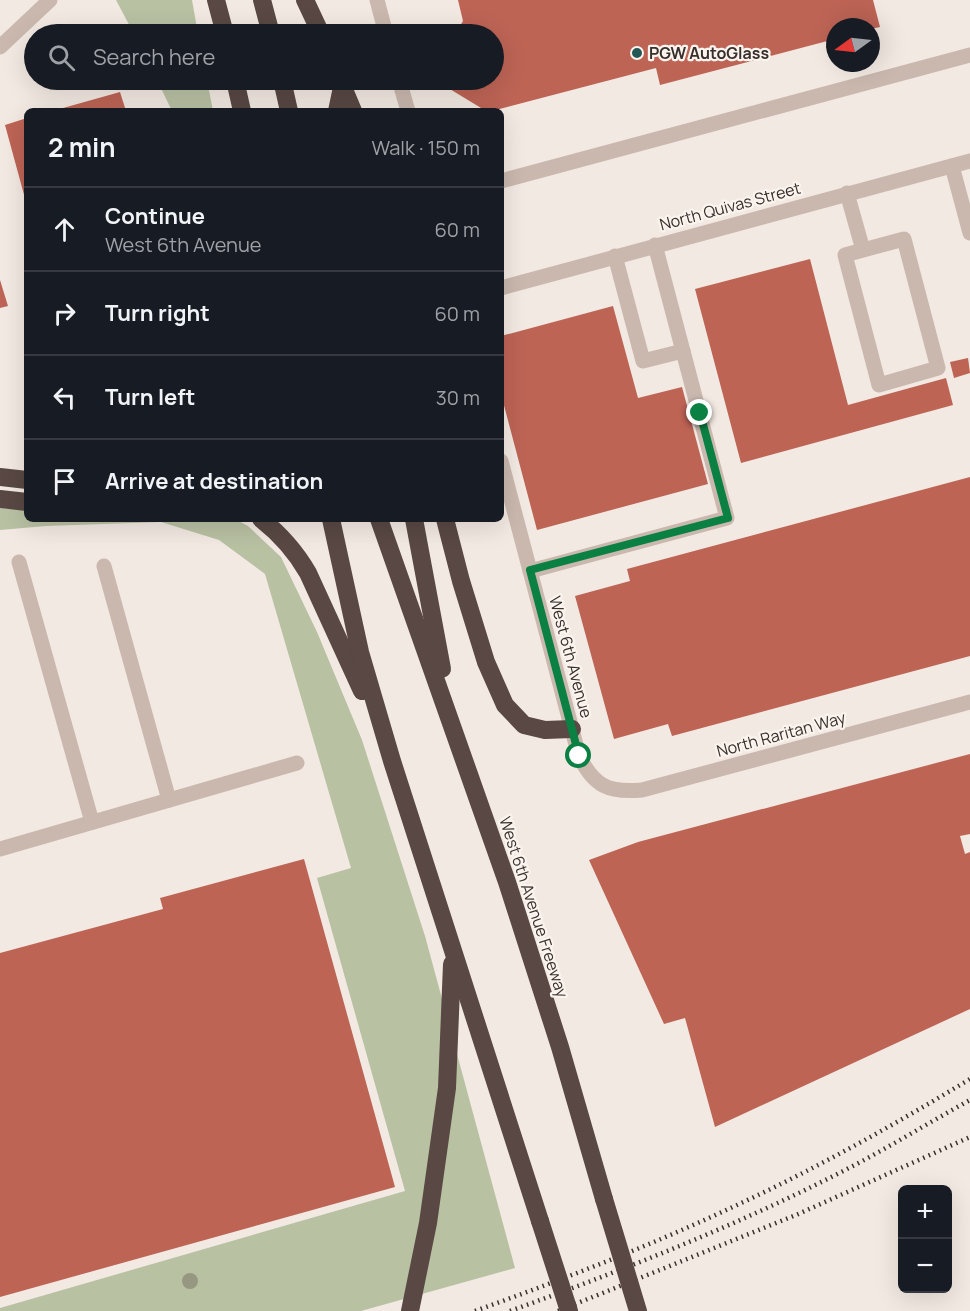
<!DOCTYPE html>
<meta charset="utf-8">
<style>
:root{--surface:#171b24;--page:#242831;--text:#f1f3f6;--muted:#9ea1a6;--line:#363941}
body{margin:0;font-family:Manrope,sans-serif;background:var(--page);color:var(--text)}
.controls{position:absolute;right:18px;bottom:18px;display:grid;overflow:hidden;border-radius:9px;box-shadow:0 6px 24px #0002}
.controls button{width:54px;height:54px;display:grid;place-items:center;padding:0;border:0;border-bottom:2px solid var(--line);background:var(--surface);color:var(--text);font:30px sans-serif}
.compass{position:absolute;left:826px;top:18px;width:54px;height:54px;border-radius:50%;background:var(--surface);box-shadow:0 6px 24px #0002;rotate:255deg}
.stop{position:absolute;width:18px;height:18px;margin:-14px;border:4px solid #0b8043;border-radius:50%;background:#fff}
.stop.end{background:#0b8043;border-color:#fff;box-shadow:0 2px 6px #0008}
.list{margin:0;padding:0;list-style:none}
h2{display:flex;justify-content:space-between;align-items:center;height:78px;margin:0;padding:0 24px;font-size:26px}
h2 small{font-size:20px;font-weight:400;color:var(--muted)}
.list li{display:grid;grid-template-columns:39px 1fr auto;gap:18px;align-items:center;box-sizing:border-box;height:84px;padding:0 24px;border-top:2px solid var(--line)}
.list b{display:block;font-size:22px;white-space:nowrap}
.list p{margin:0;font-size:20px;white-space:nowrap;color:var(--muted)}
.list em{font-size:20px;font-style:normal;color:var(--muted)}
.icon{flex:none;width:33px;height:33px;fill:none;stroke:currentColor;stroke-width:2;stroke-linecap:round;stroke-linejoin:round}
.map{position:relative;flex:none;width:970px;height:1311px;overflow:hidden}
.search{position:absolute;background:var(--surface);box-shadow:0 6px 24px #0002;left:24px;top:24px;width:480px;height:66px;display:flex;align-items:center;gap:15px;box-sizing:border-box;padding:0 21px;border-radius:33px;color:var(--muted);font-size:22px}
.panel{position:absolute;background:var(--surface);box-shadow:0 6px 24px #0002;left:24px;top:108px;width:480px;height:414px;border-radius:9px}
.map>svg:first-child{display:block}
.green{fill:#b9c1a3}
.building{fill:#bd6455}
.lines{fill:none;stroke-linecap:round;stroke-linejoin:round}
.minor{stroke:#cab8ae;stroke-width:15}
.highway{stroke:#594844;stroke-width:18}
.rail{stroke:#392f2c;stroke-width:4.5;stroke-dasharray:1.5 4.5;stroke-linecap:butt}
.highway-bridge{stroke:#594844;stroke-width:18}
.tree{fill:#979881}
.route{stroke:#0b8043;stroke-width:8}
.poi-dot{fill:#245856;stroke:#faf3ee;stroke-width:2}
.labels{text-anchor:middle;stroke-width:4.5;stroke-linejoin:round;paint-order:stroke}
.poi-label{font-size:16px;font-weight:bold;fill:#392f2c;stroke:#faf3ee;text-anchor:start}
.street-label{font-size:16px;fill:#392f2c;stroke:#faf3ee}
</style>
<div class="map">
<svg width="970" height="1311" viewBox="0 0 970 1311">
<rect width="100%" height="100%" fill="#f2e9e2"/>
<g class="green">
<path d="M116,0h76l6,34h-64z"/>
<path d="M157,80h50l6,31h-41z"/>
<path d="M0,508l27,2v9h208l13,7 33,31 36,75 45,108 63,196 90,332 -154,43h-361v-3l405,-117 -88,-313 34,-10 -86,-294 -46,-34 -58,-18 -115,4 -46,4z"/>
</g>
<g class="building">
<path d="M458,0h415l7,27 -9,2v-2h-36v12l-175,46 -4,-17 -164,43h-6l-51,-31h59v-46h-39l8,-13z"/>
<path d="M120,92l6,19h-70v-1z"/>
<path d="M27,118v84h-1l-21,-77z"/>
<path d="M810,259l38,146 98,-27 7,27 -212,58 -46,-174z"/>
<path d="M0,280l8,26 -8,2z"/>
<path d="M613,306l25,92 44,-11 26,97 -171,46 -36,-136v-58z"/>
<path d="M968,358l2,15 -16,5 -4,-16z"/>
<path d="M970,477v179l-298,80 -4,-12 -54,15 -39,-143 55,-15 -3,-12z"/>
<path d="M970,754v80l-10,2 5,18 5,-2v157l-255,118 -30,-109 -21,6 -75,-164 49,-18z"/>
<path d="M304,859l91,328 -395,110v-344l163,-44 -3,-11z"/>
</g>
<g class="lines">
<g class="minor">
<path d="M377,0l9,34"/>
<path d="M0,47l50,-47"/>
<path d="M399,80l9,31"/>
<path d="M952,166l18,67"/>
<path d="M501,181l469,-126"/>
<path d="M847,193l16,57 -18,5 34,130 59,-17 -34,-129 -41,11"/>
<path d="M615,256l28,105 40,-10"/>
<path d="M501,288l469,-127"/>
<path d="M501,461l78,295c15,30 29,37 63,34l328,-88"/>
<path d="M19,562l73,260"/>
<path d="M104,566l65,234"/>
<path d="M530,571l197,-53 -72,-273"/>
<path d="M0,849l297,-86"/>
</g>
<g class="highway">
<path d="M216,0l9,34"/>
<path d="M262,0l9,34"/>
<path d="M305,0l16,34"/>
<path d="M235,80l7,31"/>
<path d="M282,80l7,31"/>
<path d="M337,111l4,-19 8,-12"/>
<path d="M0,477l27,3"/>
<path d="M0,499l27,3"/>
<path d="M261,519c19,15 35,33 47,54l54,118"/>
<path d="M331,519l29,133 32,109 148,460"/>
<path d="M379,519l128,363 53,165 44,152"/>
<path d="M414,519l28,150"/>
<path d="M445,519l16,62 25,81 19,43 19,20 21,5 27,-1"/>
<path d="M410,1311l18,-88 19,-135 5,-124"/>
</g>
<g class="rail">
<path d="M475,1311c89,-32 177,-66 262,-106 80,-37 157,-80 233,-126"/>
<path d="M510,1311c116,-42 231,-87 341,-144 40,-21 79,-45 119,-67"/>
<path d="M558,1311l238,-96 174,-78"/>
</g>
<g class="highway-bridge">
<path d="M340,80l13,31"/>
<path d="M604,1199l34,112"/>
<path d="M540,1221l29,90"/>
</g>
</g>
<circle class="tree" cx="190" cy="1281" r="8"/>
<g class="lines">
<path class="route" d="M579,756l-49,-186 198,-52 -28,-105"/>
</g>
<circle class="poi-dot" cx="637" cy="53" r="6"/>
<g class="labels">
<g class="poi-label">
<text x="649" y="59">PGW AutoGlass</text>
</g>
<g class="street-label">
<text transform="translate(730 206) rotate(-15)" y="6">North Quivas Street</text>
<text transform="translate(571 657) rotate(75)" y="6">West 6th Avenue</text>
<text transform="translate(781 734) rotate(-15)" y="6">North Raritan Way</text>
<text transform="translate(534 907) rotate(72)" y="6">West 6th Avenue Freeway</text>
</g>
</g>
</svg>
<div class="controls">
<button>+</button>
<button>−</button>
</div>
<svg class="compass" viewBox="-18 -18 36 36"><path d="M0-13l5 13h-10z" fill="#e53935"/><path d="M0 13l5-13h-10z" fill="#9ea1a6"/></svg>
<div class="stop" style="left:579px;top:756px"></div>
<div class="stop end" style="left:700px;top:413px"></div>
<div class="search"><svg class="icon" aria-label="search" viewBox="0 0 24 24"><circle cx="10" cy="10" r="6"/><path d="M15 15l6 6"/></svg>Search here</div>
<section class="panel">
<h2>2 min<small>Walk · 150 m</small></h2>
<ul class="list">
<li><svg class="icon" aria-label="ahead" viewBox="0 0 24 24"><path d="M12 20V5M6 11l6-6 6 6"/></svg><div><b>Continue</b><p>West 6th Avenue</p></div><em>60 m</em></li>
<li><svg class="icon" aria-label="right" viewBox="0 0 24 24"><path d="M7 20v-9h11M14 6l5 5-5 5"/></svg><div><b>Turn right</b></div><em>60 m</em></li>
<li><svg class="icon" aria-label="left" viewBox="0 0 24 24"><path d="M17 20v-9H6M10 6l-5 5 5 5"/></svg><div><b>Turn left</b></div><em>30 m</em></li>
<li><svg class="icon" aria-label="arrive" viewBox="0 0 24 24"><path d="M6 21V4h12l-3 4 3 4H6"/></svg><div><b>Arrive at destination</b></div></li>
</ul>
</section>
</div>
